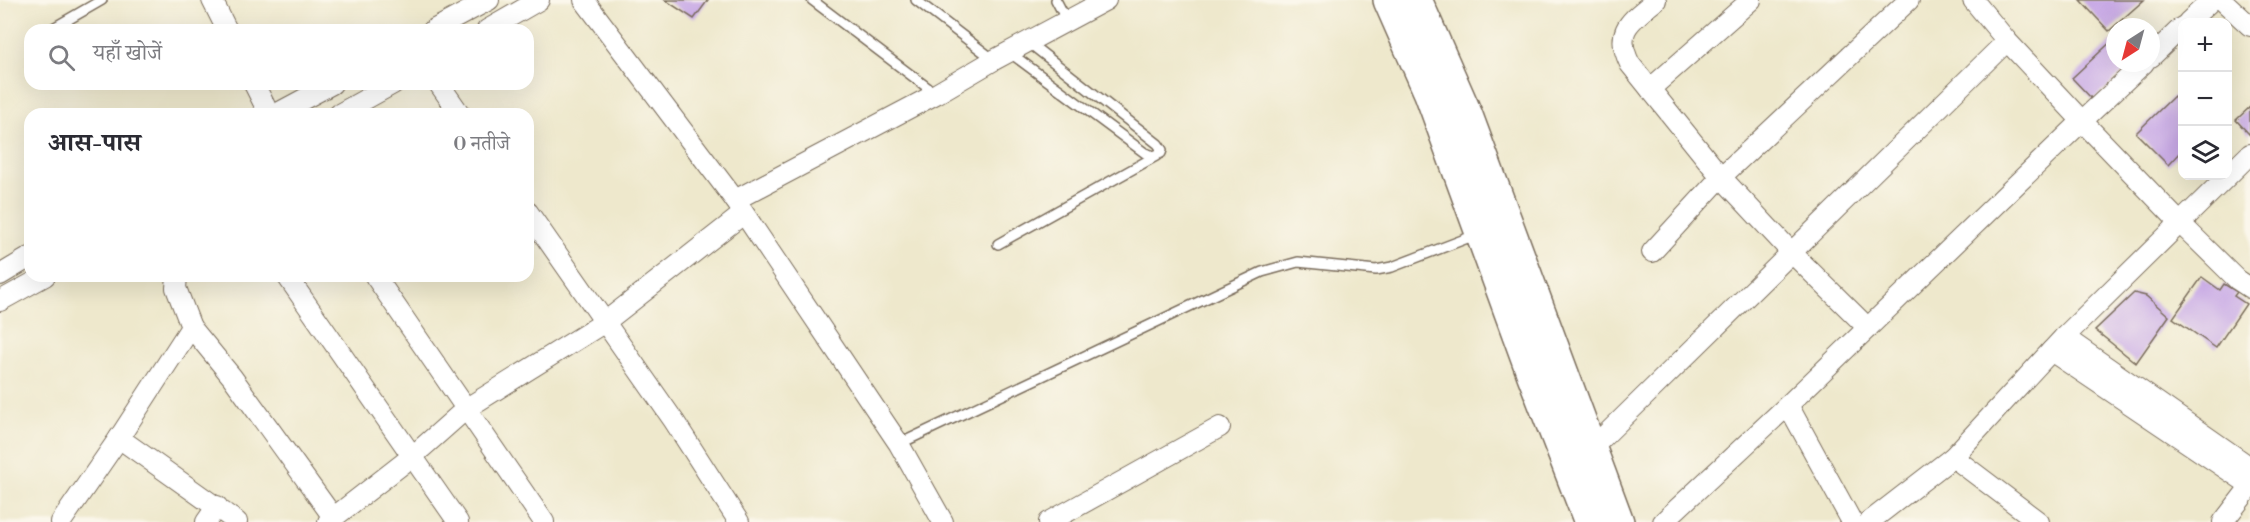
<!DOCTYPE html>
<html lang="hi">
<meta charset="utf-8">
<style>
:root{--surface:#fff;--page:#f2f2f3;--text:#2b2b33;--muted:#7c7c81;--line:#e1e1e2}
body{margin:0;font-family:"Libre Bodoni","Noto Serif Devanagari",serif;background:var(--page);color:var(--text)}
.controls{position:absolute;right:18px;top:18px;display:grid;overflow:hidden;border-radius:12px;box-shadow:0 6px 24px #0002}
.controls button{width:54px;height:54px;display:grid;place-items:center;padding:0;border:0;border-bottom:2px solid var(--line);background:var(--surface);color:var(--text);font:30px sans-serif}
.compass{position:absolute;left:2106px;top:18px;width:54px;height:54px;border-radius:50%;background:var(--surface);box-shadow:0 6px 24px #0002;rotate:216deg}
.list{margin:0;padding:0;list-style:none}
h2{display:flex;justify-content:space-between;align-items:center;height:78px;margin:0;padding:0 24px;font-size:26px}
h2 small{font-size:20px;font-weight:400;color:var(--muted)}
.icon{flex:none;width:33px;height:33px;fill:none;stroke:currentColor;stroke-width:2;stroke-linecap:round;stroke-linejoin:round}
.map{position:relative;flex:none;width:2250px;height:522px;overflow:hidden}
.search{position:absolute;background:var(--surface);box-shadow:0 6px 24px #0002;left:24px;top:24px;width:510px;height:66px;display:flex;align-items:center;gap:15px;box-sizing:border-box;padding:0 21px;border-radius:18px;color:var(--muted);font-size:22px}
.panel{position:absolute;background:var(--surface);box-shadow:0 6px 24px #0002;left:24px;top:108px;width:510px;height:174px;border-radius:18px}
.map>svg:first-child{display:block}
.building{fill:#c7a8e5}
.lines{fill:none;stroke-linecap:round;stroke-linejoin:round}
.lane-casing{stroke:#7a6c5b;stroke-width:12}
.street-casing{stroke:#7a6c5b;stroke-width:22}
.highway-casing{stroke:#7a6c5b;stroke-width:36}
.lane{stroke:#fff;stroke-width:9}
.street{stroke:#fff;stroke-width:20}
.highway{stroke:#fff;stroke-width:33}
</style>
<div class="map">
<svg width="2250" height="522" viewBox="0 0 2250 522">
<rect width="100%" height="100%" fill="#fbf7ec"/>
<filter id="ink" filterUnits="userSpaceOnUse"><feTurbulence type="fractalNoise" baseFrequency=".0167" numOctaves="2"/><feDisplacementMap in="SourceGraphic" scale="12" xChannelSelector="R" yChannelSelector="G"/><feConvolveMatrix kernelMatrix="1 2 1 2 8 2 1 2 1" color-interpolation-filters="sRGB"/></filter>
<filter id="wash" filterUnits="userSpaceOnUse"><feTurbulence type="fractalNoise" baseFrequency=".008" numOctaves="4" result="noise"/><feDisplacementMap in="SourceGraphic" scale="24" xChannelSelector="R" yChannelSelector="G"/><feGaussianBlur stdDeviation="1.35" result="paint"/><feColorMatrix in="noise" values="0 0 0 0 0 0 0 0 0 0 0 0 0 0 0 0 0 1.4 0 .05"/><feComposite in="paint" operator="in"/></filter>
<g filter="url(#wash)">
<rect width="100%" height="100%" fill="#eee8cc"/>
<g id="blocks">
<g class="building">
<path d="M665,0h43l-14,19z"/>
<path d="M2080,0h64l-35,31z"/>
<path d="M2115,38v25h19l-41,37 -21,-22z"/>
<path d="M2174,96l8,8v46l-14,15 -32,-32z"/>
<path d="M2250,107v28l-14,-15z"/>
<path d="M2202,277l18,13 4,-6 13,8 -3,4 12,8 -30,44 -43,-30z"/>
<path d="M2134,293l12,3 23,20 -33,47 -41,-33z"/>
</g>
</g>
</g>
<g filter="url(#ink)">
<use href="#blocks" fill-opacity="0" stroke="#7a6c5b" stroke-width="1.5"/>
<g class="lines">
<defs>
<g id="lane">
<path d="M812,0l124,94"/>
<path d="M916,0l78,60"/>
<path d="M1056,0l11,21"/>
<path d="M50,30l52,-30"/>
<path d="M1009,52l136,101 9,3 7,-3 1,-3 -4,-6 -130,-102"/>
<path d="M998,244l158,-88"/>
<path d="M899,444l363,-172 36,-10 78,8 16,-3 86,-33"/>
</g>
<g id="street">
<path d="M212,0l15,30"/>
<path d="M584,0l151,200 164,244 44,78"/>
<path d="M1656,0c-25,21 -43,30 -26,64l91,113 72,77 75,74"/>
<path d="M1973,0l34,41 75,80 62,-58"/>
<path d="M2222,0l28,26"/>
<path d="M2188,22l24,-22"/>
<path d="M433,30l56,-30"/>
<path d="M487,30l52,-30"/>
<path d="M2151,57l31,-30"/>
<path d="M254,84l15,30"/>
<path d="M439,84l21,30"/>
<path d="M1650,89l101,-89"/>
<path d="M276,114l56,-30"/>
<path d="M339,114l54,-30"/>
<path d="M735,200l201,-106 58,-34 112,-60"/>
<path d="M528,212l146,209 65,101"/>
<path d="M1652,252l69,-75 188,-177"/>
<path d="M0,275l30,-18"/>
<path d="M287,276l171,246"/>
<path d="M375,276l169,246"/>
<path d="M0,301l45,-25"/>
<path d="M191,327l41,50 101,140"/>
<path d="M2064,337l186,130"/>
<path d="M2051,351l199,134"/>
<path d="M1788,405l64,117"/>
<path d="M119,438l118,84"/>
<path d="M1590,450l417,-409"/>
<path d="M1953,457l86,65"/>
<path d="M61,522l58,-84 72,-111 -15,-39 1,-12"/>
<path d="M206,522l11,-16"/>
<path d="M328,522l86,-67 53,-47 138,-86 138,-108"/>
<path d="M1049,522l171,-95"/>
<path d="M1663,522l125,-117 294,-284 101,105 55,54 12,8"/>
<path d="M1869,522l84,-65 111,-120 186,-183"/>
<path d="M2223,522l27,-35"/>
</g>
<g id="highway">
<path d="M1390,0l41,93 103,282 57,147"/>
<path d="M1415,0l51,116 151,406"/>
</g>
</defs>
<use href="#lane" class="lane-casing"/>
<use href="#street" class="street-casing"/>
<use href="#highway" class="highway-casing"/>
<use href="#lane" class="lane"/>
<use href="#street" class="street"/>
<use href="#highway" class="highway"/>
</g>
</g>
</svg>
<div class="controls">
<button>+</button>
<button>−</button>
<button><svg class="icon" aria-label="layers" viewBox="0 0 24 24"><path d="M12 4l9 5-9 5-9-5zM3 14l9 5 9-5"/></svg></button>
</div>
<svg class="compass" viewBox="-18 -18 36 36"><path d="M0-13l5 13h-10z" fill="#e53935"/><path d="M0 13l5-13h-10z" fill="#7c7c81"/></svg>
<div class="search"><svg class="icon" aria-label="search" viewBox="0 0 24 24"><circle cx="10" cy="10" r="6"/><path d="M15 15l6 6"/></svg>यहाँ खोजें</div>
<section class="panel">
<h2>आस-पास<small>0 नतीजे</small></h2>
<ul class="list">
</ul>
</section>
</div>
